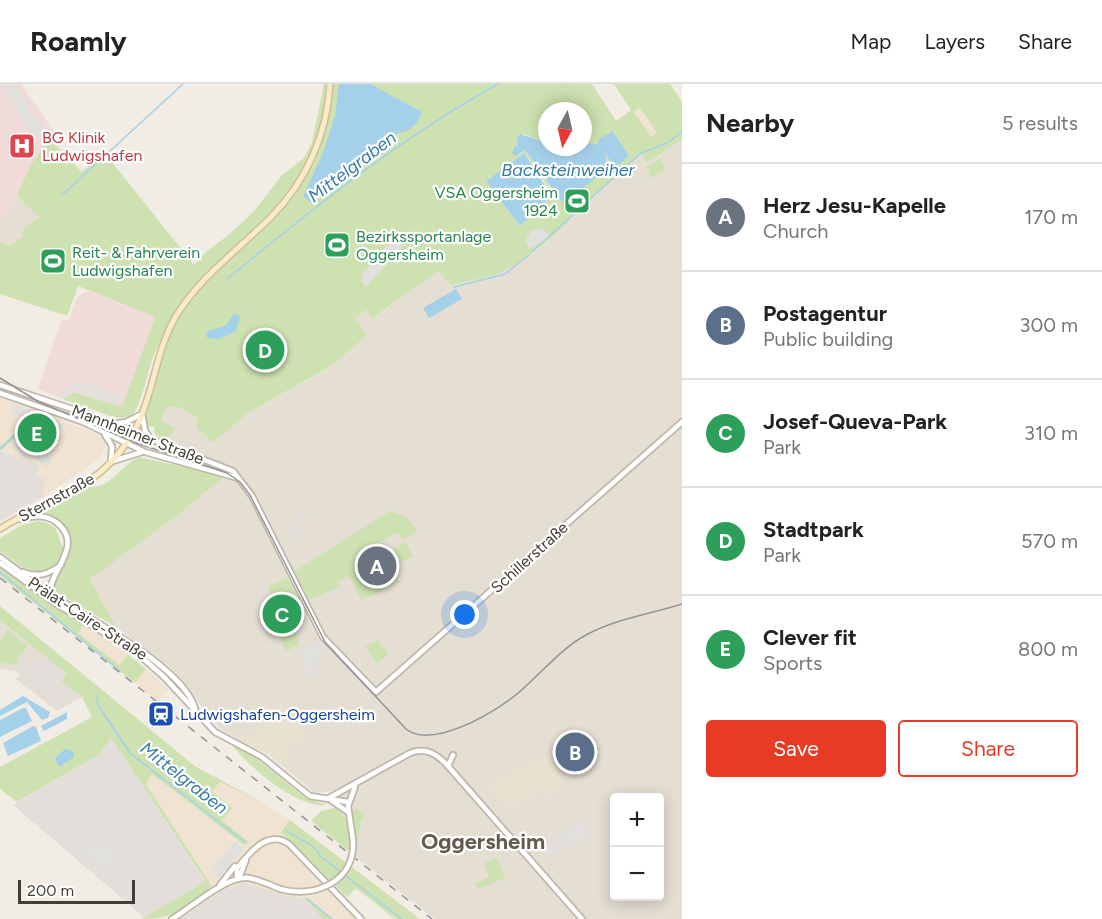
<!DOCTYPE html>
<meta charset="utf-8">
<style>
:root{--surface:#fff;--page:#f6f6f6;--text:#222;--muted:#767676;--line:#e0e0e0;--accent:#e73b26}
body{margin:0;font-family:Figtree,sans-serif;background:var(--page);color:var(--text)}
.controls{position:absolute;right:18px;bottom:18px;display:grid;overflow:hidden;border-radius:6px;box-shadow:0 3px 15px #0003}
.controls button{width:54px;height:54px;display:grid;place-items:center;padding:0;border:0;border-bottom:2px solid var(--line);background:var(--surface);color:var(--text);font:30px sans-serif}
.compass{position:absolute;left:538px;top:18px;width:54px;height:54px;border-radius:50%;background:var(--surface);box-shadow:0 3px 15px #0003;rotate:188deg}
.scale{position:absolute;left:18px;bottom:15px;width:117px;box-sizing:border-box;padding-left:6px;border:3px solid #423d35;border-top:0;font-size:16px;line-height:21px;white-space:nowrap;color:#423d35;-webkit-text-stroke:4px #fff;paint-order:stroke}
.you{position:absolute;left:465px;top:531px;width:21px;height:21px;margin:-15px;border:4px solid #fff;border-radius:50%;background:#1a73e8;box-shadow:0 0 0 9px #1a73e833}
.badge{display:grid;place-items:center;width:39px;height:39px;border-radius:50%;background:var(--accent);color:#fff;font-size:20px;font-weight:700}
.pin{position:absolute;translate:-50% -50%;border:3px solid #fff;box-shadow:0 2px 6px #0006}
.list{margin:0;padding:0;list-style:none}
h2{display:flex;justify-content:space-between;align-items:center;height:78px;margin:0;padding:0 24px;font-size:26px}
h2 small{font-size:20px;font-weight:400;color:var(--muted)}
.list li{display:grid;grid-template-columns:39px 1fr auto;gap:18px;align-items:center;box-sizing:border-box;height:108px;padding:0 24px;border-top:2px solid var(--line)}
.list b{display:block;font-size:22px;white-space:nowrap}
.list p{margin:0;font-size:20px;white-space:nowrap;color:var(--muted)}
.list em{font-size:20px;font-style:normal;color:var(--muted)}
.actions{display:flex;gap:12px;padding:18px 24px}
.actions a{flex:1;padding:14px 0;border:2px solid var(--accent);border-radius:6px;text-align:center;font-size:21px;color:var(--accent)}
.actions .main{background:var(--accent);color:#fff}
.map{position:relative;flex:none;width:682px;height:835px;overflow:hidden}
header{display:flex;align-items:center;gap:36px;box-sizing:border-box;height:84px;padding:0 30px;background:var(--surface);border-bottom:2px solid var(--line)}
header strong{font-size:28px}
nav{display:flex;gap:33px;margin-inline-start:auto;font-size:21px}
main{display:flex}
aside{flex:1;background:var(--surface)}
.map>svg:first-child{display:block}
.residential{fill:#e4ded3;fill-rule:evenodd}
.commercial{fill:#f1e3d1}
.industrial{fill:#e3deda}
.education{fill:#e9e1d0}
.medical{fill:#f1dbd9}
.green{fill:#cee2b1;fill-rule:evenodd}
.parking{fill:#e2e0dd}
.water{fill:#a5d0e9}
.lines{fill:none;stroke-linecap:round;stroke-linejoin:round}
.stream{stroke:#a5d0e9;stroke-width:1.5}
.tertiary-casing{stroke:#beb7ab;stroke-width:8}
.secondary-casing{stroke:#cdbd98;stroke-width:8}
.tertiary{stroke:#fff;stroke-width:4.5}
.secondary{stroke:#f9ebc6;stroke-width:5}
.tram{stroke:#949494;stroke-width:1.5}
.rail{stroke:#949494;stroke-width:1.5;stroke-dasharray:8 8;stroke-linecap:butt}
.tertiary-bridge-casing{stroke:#beb7ab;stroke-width:8;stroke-linecap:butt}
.tertiary-bridge{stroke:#fff;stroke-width:4.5}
.labels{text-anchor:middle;stroke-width:4.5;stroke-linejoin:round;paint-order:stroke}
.health-label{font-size:16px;fill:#be3a42;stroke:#fff;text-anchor:start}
.leisure-label{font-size:16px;fill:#27864d;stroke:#fff;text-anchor:start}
.street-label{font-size:16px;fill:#423d35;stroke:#fff}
.transit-label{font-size:16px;fill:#164399;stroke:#fff;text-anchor:start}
.water-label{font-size:18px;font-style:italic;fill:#387ba4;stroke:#fff}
.district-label{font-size:22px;font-weight:bold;fill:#645a4d;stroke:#fff}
</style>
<header>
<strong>Roamly</strong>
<nav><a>Map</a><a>Layers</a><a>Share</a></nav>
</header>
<main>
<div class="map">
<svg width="682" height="835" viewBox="0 0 682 835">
<rect width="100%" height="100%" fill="#f1ede5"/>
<g class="residential">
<path d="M682,56v779h-247l-79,-62 5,-36 4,-6 -21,4 -11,-28 -18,2 -47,-39 -48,-25 -50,-62 -54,-40 -26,-48 88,-64 42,-40 -36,-7 -17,-26 8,-13 -14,-8 5,-14 7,-1 16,5 9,9 15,23 35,-30 86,-48 32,-30 -12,-16 12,-9 8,8 64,-47 13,14 44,-10 37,-21 109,-101 5,10zM614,714h46v98h-46z"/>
<path d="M17,111l23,22 -18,14 2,4 -13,11 -11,-4v-24z"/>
<path d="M0,536l67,54 -6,7 21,16 -25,14 -41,-32 4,-4 -4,-4 -16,-2z"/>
</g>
<g class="commercial">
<path d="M640,24l17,25 -6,5 -17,-26z"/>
<path d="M0,314l41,13 -41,35z"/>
<path d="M45,329l49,20 8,5 4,9 -7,12 -54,37 -9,-20 -36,-25z"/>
<path d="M85,539l35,22 11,7 -12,13 -42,-32z"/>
<path d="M146,585l22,21 -10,11 -23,-18z"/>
<path d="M152,690l92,71 4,-5 -26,-20 -10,-28 7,-10 45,21 26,17 -9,12 86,87h-202l33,-20 14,-14 -66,-101z"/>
</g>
<g class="industrial">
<path d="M0,367l40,14 -4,11 10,3 -4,12 3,5 -45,25z"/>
<path d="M38,571l26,20 -6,7 20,16 -18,8 -4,-3 -2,2 -34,-27z"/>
<path d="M111,654l95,143 -60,38 -133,-114 87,-51z"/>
<path d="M245,799l41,13 19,2 18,21h-143l47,-31z"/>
</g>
<g class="education">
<path d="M260,622h37l8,38 -17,4 2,6 -11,10 -11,-10 -35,-17 29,-7z"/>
<path d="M547,669l18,34 -20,12 -5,-7 -32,18 -20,-25z"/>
</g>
<g class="medical">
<path d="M0,0h21l34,49 -24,31 -17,39 -14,15z"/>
<path d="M88,207l67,26 -33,90 -47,-15 -12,7 -25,-10 23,-68 8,-1 8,-23z"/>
</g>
<g class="green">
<path d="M324,0h4c-6,49 -23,97 -58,131 -28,27 -60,49 -83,80 -14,20 -26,42 -35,65 -6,17 -9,40 -20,56l-5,4 -2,-3 -9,1 -53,-19 11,-7 48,15 33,-90 -77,-31 -11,30 -67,-22v-52l11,4 13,-11 -3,-3 18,-15 -22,-22 14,-31 19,-25 32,33 22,-20 90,113 13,-14 24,-18 23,-22 28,-36 22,-17 8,-16z"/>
<path d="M332,0h260l24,37 15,-11 -17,-26h56l12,18v38l-36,23 -5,-10 -59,53 -19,21 -38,32 -30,16 -44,10 -13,-14 -65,47 -7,-8 -12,9 13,16 -34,30 -85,48 -35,30 -17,-16 2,-7c-9,-9 -19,-15 -32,-13l-5,13 14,9 -8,13 -12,-7 -1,-9 -9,1v-9c13,-42 20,-82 45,-119 14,-20 34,-35 52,-52 57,-52 80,-85 90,-163zM640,24l17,25 -6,4 -17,-25zM547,27h36v36l9,-4 6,2 16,-13 15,24 -14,12 -11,-16 -1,2 7,10 -50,37 -35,-51 -10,5v-8l4,-2 -3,-4 7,-7 24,9zM522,70h3l27,39 -32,33 -34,-45z"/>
<path d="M660,74l6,12 -15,8 -5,-11z"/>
<path d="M41,327l4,2 -45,38v-5z"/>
<path d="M139,373l85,19 -46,39 -88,64 26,48 -58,-34 -6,-6 15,-27 2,-23 -13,-19 -22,-5 55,-26c24,1 31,-22 50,-30z"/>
<path d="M392,426l4,4 8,1 14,15 -15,10 -5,-8 -37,21 7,13 4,-1 3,6 16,-4 9,15 -38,18 -14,-24 -11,6 3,5 -31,13 -14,-29z"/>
<path d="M38,437c25,4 16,14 27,29l-8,15 -14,8 -22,-6 -21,-16v-13l22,-13z"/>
<path d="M406,458l7,15 -20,8 -6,-12z"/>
<path d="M0,483l85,56 -7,10 41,32 9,-10 18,14 -11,14 -135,-107z"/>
<path d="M288,493l16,33 -16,8 12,27 -14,6 -19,-41 9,-4 -8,-19z"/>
<path d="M0,522l196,161 68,36 -44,-21 -8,9 20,17 -10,12 26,21 -4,4 -92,-71 -6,10 66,102c-23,21 -37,33 -70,33l64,-38 -95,-143 -11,16 -83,48 -17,-13v-22l92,-50 -10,-20 -21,-16 6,-7 -67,-54z"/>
<path d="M5,544l22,18 -11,14 2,2 -3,3 -15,-3v-21l7,-7z"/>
<path d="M378,556l10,14 -11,10 -12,-18z"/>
<path d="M232,661l21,10 51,42 23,8c-29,4 -78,-38 -95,-60z"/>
<path d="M339,723l5,12 12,-11 10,6 -5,7 -5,36 -45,-36 10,-10z"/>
<path d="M290,736l130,99h-25l-39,-31 -9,9 -66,-65z"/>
<path d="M497,774l8,20 -26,11 -5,-5 15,-7 -5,-14z"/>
<path d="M307,813l26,22h-10l-18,-21z"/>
</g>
<g class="parking">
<path d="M1,0h13l11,14 3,10 18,24 -9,8 -14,-17z"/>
<path d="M539,144l13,7 -23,14 -4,-8 6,-10z"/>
<path d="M396,152l9,7 -39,44 -5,-6 2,-9z"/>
<path d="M79,297l43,14 -4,10 -44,-15 -11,7 -7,-2z"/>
<path d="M13,320l18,6 -3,9 -18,-6z"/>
<path d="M58,337l5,2 -6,18 -5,-2 1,-3 -9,7 10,7 -6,18 -19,-13 -4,4 -12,-15 7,-6 10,10 21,-17 3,3z"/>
<path d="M303,427l4,7 -10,6 7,12 -9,5 -9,-15z"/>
<path d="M319,556l9,9 -12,17 1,10 -13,3 -2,-30z"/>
<path d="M582,734l9,19 -40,17 -6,2 -6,-5z"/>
<path d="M100,755l7,1 12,21 -18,11 -24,-20z"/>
<path d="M235,758l9,8 -25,28 -9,-8z"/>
</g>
<g class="water">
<path d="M339,0h31l52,28c-6,16 -16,22 -33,22l-3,3 4,5 -80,60 -7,-6 20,-43 12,-38z"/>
<path d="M613,47l16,25 -14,12 -11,-16 5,16 -44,34 -4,-1 -36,-51 -10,6 -3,-3 3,-7h3l-2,-7 4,-5 27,9v4l24,1 21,-5 6,2 1,-6z"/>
<path d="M524,69l28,43 -32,30 -34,-45z"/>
<path d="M456,205l6,10 -33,19 -6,-10z"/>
<path d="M234,230l6,2 -4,15 -17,8 -12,-1 -1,-6 20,-7z"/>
<path d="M23,612l27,16 -2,6 -6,2 -15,-18 -27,14v-6z"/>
<path d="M23,624h3l6,13 -32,16v-17z"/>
<path d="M67,628v7l-23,12 -3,-5z"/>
<path d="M33,642l3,1 5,14 -33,15 -5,-13z"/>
<path d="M65,665l8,2 1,6 -15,10 -4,-9z"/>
</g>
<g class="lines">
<g class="stream">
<path d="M61,112l122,-112"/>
<path d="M532,168l109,-99 26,-10 15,-11"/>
<path d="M227,195c87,-71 173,-141 271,-195"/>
<path d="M454,203l51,-13 24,-19"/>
<path d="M0,365l33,-29"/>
<path d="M0,488l121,100"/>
<path d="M97,612l1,9 32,48 116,90"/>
<path d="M287,747c11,10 28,11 33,25l82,63"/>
<path d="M307,815l25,20"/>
</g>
<defs>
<g id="tertiary">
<path d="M0,301l78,26 155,60 19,25 71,141 53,55 306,-270"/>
<path d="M0,309l83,29 62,30 93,26"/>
<path d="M113,340l13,-2 16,-8 3,17 7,10"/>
<path d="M105,351l7,11 -1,16"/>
<path d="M113,377l29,-9"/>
<path d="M20,435c12,-3 25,-5 36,3 30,23 -7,48 -6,72"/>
<path d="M0,473c20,15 39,30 60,43 36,23 122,67 135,108"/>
<path d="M0,479l55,40 81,49 28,25 51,55 47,25 48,39 38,6"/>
<path d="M23,488c16,6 25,2 38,-7"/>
<path d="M448,682l5,-11"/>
<path d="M329,714l81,-45c16,-6 27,1 38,13l134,153"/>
<path d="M332,717l16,11"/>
<path d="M353,756l-5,-34 7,-19"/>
<path d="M239,794l7,-18"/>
<path d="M237,795v-11c13,-15 30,-39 52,-24l72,75"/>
<path d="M220,801l15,-19"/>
<path d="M172,835c20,-12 55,-44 77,-41 11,2 21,7 31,11"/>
</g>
<path id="secondary" d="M0,445c36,-24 83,-36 112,-68 9,-10 18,-22 24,-33 18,-35 19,-76 40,-112 25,-40 61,-65 94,-98 36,-36 57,-83 60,-134"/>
</defs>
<use href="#tertiary" class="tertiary-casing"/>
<use href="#secondary" class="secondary-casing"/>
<use href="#tertiary" class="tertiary"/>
<use href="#secondary" class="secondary"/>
<path class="tram" d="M0,294l39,24 100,42 88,29 13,9 10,13 75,147 81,87c26,21 89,-17 111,-35 23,-19 43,-45 69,-59 29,-16 65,-21 96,-31"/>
<path class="rail" d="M0,494l432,341"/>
<defs>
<path id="tertiary-bridge" d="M280,805c35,10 76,-8 73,-49"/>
</defs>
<use href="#tertiary-bridge" class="tertiary-bridge-casing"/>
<use href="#tertiary-bridge" class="tertiary-bridge"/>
</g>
<defs>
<symbol id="hospital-square" viewBox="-11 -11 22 22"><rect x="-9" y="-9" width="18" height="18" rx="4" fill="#e0444e" stroke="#fff"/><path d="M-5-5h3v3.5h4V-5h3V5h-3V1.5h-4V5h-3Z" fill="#fff"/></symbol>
<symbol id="stadium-square" viewBox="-11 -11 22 22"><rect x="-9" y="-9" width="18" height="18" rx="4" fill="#2e9e5b" stroke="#fff"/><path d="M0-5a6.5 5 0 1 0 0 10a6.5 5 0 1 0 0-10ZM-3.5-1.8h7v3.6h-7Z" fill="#fff"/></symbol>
<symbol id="station-square" viewBox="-11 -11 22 22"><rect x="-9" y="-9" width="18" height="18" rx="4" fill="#1a4fb4" stroke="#fff"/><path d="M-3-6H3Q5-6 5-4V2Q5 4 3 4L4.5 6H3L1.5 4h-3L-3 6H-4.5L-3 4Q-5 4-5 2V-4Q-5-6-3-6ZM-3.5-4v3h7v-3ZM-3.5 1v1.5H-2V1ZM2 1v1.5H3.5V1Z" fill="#fff"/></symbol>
</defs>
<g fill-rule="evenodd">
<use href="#hospital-square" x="7" y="47" width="30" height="30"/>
<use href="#stadium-square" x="562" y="102" width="30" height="30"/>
<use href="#stadium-square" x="322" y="146" width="30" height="30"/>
<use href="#stadium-square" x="38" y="162" width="30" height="30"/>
<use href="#station-square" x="146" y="615" width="30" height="30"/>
</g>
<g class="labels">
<g class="health-label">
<text x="42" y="59">BG Klinik<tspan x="42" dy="18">Ludwigshafen</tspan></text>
</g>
<g class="leisure-label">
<text x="558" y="114" text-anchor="end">VSA Oggersheim<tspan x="558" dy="18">1924</tspan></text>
<text x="356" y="158">Bezirkssportanlage<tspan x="356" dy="18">Oggersheim</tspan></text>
<text x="72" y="174">Reit- &amp; Fahrverein<tspan x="72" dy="18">Ludwigshafen</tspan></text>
</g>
<g class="street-label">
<text transform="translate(138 350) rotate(21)" y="6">Mannheimer Straße</text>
<text transform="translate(56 413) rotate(-29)" y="6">Sternstraße</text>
<text transform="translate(529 473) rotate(-42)" y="6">Schillerstraße</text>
<text transform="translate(88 534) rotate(33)" y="6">Prälat-Caire-Straße</text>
</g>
<g class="transit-label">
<text x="180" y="636">Ludwigshafen-Oggersheim</text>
</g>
<g class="water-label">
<text transform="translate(352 83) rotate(-37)" y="6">Mittelgraben</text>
<text x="568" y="92">Backsteinweiher</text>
<text transform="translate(184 694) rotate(38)" y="6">Mittelgraben</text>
</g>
<g class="district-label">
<text x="483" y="765">Oggersheim</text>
</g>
</g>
</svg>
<div class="controls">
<button>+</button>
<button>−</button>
</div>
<svg class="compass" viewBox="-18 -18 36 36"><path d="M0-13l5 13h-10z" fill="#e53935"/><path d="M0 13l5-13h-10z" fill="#767676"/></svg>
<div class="scale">200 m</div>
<div class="you"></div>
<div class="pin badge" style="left:377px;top:482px;background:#6b7280">A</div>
<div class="pin badge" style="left:575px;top:668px;background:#5c6f8a">B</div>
<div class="pin badge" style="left:282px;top:530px;background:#2e9e5b">C</div>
<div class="pin badge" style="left:265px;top:266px;background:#2e9e5b">D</div>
<div class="pin badge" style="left:37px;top:349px;background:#2e9e5b">E</div>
</div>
<aside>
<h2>Nearby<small>5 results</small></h2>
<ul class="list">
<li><span class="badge" style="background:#6b7280">A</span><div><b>Herz Jesu-Kapelle</b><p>Church</p></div><em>170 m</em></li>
<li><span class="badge" style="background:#5c6f8a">B</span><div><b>Postagentur</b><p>Public building</p></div><em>300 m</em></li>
<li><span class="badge" style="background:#2e9e5b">C</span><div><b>Josef-Queva-Park</b><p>Park</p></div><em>310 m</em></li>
<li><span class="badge" style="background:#2e9e5b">D</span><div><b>Stadtpark</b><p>Park</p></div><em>570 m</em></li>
<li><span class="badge" style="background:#2e9e5b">E</span><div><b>Clever fit</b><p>Sports</p></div><em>800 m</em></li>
</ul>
<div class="actions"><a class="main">Save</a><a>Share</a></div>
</aside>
</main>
